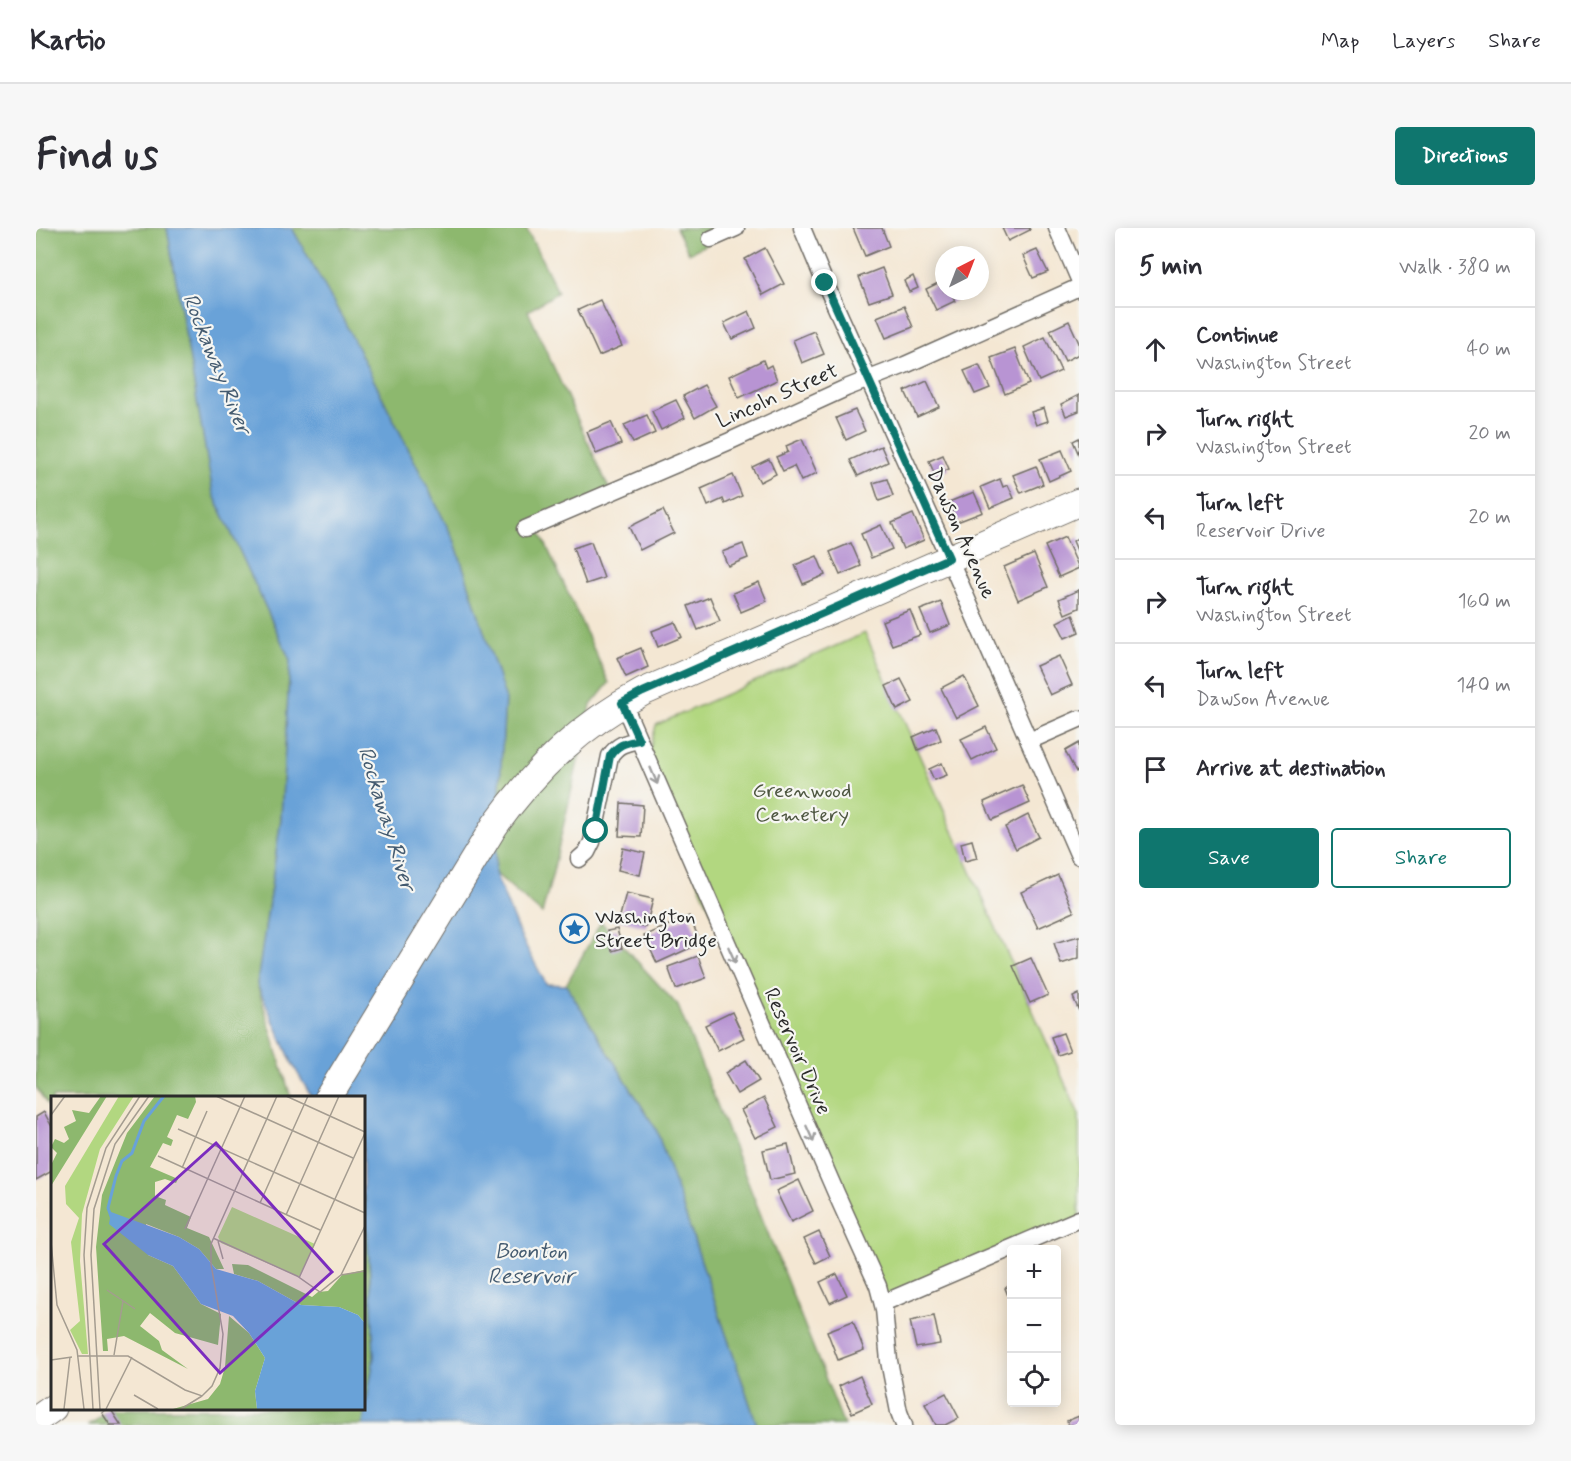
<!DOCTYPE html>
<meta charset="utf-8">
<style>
:root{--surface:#fff;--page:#f7f7f7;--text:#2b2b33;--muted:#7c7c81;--line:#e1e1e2;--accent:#0f766e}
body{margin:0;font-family:Mynerve,sans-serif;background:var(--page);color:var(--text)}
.controls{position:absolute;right:18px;bottom:18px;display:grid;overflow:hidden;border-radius:6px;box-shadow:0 3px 15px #0003}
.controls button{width:54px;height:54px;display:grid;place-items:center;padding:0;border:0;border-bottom:2px solid var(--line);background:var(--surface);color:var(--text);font:30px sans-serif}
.compass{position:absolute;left:899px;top:18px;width:54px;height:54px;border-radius:50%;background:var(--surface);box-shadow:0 3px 15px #0003;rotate:42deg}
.stop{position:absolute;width:18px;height:18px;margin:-14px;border:4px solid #0f766e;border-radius:50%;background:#fff}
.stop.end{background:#0f766e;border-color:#fff;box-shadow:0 2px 6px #0008}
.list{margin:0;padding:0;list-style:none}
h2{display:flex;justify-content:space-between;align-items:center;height:78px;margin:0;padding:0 24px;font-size:26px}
h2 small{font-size:20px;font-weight:400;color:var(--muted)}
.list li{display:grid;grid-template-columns:39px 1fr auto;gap:18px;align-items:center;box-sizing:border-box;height:84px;padding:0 24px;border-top:2px solid var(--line)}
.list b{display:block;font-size:22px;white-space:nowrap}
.list p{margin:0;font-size:20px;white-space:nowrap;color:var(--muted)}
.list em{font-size:20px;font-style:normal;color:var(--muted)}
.actions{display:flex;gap:12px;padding:18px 24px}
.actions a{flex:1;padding:14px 0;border:2px solid var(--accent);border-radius:6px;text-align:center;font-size:21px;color:var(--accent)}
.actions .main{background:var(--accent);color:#fff}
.icon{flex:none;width:33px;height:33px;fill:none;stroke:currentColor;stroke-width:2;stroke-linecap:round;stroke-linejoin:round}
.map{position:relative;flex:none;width:1043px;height:1197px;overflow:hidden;border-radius:6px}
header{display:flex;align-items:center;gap:36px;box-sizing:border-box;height:84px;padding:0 30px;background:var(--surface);border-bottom:2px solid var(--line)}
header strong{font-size:28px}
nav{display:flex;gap:33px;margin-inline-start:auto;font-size:21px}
.intro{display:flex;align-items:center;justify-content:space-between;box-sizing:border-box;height:144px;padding:0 36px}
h1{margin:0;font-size:42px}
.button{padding:15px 27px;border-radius:6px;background:var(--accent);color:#fff;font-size:21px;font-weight:700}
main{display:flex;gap:36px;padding:0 36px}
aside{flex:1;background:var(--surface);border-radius:6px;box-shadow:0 3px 15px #0003}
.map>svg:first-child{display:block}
.green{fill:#b2d780;stroke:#6e8156;stroke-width:1.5}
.forest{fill:#8db86e;stroke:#5c724c;stroke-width:1.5}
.water{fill:#69a2d8;stroke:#4a6682;stroke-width:1.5}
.building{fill:#b894d3}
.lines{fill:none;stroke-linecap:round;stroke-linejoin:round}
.street-casing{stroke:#716d66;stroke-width:19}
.primary-casing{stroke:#716d66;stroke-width:29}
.street{stroke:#fff;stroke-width:16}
.primary{stroke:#fff;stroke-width:27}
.oneway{stroke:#a0a0a0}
.route{stroke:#0f766e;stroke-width:8}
.labels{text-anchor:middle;stroke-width:4.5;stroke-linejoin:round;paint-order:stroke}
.street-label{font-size:21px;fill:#2b2b2b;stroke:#f6f6f2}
.park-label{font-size:21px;fill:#4d5640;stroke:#f6f6f2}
.poi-label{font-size:21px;fill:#2b2b2b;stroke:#f6f6f2;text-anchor:start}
.water-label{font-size:22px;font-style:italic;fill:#445b70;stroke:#f6f6f2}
.inset-river{fill:none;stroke:#69a2d8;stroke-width:3}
.inset-road{fill:none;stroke:#a49c90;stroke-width:1.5}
.view{fill:#7b2cbf;fill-opacity:0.15;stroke:#7b2cbf;stroke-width:3}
.inset-edge{fill:none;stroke:#2b2b2b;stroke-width:3}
</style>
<header>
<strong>Kartio</strong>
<nav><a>Map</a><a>Layers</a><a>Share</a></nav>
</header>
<div class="intro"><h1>Find us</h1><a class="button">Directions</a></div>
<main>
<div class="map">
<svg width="1043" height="1197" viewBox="0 0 1043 1197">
<rect width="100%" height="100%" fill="#f6f6f2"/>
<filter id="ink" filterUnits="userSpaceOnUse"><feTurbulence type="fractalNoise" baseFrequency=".0167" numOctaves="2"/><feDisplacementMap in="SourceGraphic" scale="12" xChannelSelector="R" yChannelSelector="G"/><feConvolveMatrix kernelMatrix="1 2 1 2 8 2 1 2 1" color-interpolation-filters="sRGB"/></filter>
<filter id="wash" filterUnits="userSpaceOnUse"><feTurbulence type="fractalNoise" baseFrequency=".008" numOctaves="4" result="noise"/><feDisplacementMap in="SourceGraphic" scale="24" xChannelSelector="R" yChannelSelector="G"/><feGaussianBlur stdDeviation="1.35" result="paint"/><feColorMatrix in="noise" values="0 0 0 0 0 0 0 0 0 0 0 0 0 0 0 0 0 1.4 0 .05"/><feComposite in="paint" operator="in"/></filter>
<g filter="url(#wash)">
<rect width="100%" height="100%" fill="#f4e7d3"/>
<path class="green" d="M829,405l214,482v108l-192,81 -241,-538 10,-41z"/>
<g class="forest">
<path d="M0,0h131l46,265 77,167 -9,159 -24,165 34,114h-239v14l-16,-25z"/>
<path d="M256,0h234l32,64 -30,19 83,182 -73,34 71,156 -18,22 -39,171 -10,38 -47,-41 10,-176 -50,-155 -110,-219z"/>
<path d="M640,0h38l5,10 -30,15z"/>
<path d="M565,694l77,84 166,419h-87l-101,-296 -90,-144z"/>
<path d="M327,968l2,2 7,108 2,51 -11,68h-276l8,-4 13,-12 255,-1z"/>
</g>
<path class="water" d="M131,0h125l53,95 110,219 50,155 -10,176 24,60 27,51 20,1 90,144 101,296h-394l11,-68 -2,-51 -7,-108 -2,-4v-96h-51l-19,-33 -36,-81 24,-165 9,-159 -77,-167z"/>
<g id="blocks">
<g class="building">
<path d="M817,0h29l7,18 -24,10z"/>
<path d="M966,0h27l1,2 -22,11z"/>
<path d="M729,20l19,36 -21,11 -18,-36z"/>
<path d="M1001,22l11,22 -15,6 -10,-22z"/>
<path d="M846,40l10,26 -23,8 -10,-25z"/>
<path d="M877,48l5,12 -9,4 -5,-11z"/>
<path d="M908,52v11h6l5,10 -19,9 -10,-21z"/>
<path d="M564,72l22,46 -23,10 -21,-46z"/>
<path d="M868,78l9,21 -27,11 -9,-21z"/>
<path d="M713,83l7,17 -24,11 -8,-16z"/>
<path d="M1033,93l10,22v11l-14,7 -15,-31z"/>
<path d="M778,103l10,23 -22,9 -9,-23z"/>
<path d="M1009,109l16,34 -22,10 -15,-34z"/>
<path d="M979,121l14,35 -24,10 -14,-36z"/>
<path d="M727,132l3,8 5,-3 6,15 -38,18 -10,-22z"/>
<path d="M943,137l11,23 -15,6 -11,-23z"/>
<path d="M891,153l12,26 -22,10 -12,-26z"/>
<path d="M668,157l12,21 -21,12 -12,-22z"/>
<path d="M1043,167v16l-13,5 -5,-12z"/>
<path d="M640,172l9,18 -24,12 -9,-19z"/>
<path d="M1008,180l4,13 -12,4 -5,-13z"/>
<path d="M819,182l10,21 -19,9 -10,-22z"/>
<path d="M611,187l8,18 -22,10 -9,-18z"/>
<path d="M575,194l10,22 -25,10 -9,-22z"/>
<path d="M1043,210v17l-6,-14z"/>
<path d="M766,211l15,34 -16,8 -7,-15 -11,5 -7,-14 12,-5 -2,-6z"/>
<path d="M845,218l7,16 -30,14 -8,-16z"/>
<path d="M1026,222l9,21 -22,10 -9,-22z"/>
<path d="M907,227l6,14 -14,6 -6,-14z"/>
<path d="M733,231l7,15 -16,8 -8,-15z"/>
<path d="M1000,238l7,18 -22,9 -8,-18z"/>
<path d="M697,247l9,21 -17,8 -2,-5 -15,7 -7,-17z"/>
<path d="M851,251l6,17 -14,5 -6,-18z"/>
<path d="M964,251l3,8 5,-2 6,13 -24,10 -9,-21z"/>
<path d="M938,264l9,20 -26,10 -8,-20z"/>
<path d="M627,282l11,23 -34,17 -11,-23z"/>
<path d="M877,286l11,26 -21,9 -11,-26z"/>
<path d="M845,297l11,24 -21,9 -10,-24z"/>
<path d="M1029,309l14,31 -20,9 -14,-31z"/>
<path d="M1043,309v18l-6,-14z"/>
<path d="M555,314l13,36 -18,6 -13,-36z"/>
<path d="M815,315l10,23 -21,9 -10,-23z"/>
<path d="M707,316l5,14 -20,8 -6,-14z"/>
<path d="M998,326l14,33 -30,13 -14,-33z"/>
<path d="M781,328l8,19 -22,9 -8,-19z"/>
<path d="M723,354l8,19 -26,11 -8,-19z"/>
<path d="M1043,362v18l-14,6 -6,-15z"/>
<path d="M674,369l10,24 -22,9 -10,-24z"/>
<path d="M905,374l9,23 -20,8 -10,-23z"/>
<path d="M874,382l10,25 -28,10 -10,-24z"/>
<path d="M1037,386l6,18 -14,6 -8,-16z"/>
<path d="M639,394l7,15 -24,10 -6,-16z"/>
<path d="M605,420l7,19 -22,10 -9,-19z"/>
<path d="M1023,428l13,29 -22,10 -14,-29z"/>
<path d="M928,448l15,30 -23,12 -15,-30z"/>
<path d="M865,451l12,23 -16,8 -11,-24z"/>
<path d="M900,499l5,13 -23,10 -5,-13z"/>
<path d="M950,499l10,21 -24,12 -11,-21z"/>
<path d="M1043,515v27l-3,2 -11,-21z"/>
<path d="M906,535l5,12 -13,5 -5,-11z"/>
<path d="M986,557l8,18 -38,17 -8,-18z"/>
<path d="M585,575l22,2 -2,32 -22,-1z"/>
<path d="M992,587l11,22 -23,12 -11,-22z"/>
<path d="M936,612l5,18 -12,3 -4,-18z"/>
<path d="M587,620l22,5 -5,22 -22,-5z"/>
<path d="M1022,647l16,37 -36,16 -17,-36z"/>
<path d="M590,665l27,6 -7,28 -27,-7z"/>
<path d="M653,688l12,27 -44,20 -13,-27z"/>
<path d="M581,701l5,19 -10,3 -5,-20z"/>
<path d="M1043,708v22l-18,6 -7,-21z"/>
<path d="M662,728l8,22 -30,11 -8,-22z"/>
<path d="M995,730l17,37 -18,8 -17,-37z"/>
<path d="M1043,766v17l-6,-14z"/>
<path d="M696,784l12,26 -26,13 -13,-26z"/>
<path d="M1027,805l7,18 -12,4 -7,-18z"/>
<path d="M710,832l13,21 -22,13 -12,-21z"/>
<path d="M728,870l14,29 -23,11 -14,-28z"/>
<path d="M8,884l8,15v44l-16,9v-63z"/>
<path d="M752,916l7,30 -25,6 -7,-30z"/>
<path d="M763,952l14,31 -22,11 -15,-31z"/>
<path d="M783,1004l11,24 -14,7 -12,-24z"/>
<path d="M801,1046l10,21 -17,8 -10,-21z"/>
<path d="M975,1057v18l-6,-15z"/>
<path d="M898,1088l6,28 -24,4 -6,-27z"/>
<path d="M817,1093l11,29 -26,10 -11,-29z"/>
<path d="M824,1148l12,28 -20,9 -13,-27z"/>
<path d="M910,1165l13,25 -14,7h-9l-11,-21z"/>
<path d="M72,1180h2l11,17h-11l-8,-12z"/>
<path d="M1043,1188v9h-10l-2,-4z"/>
</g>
</g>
</g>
<g filter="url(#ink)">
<use href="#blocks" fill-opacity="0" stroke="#716d66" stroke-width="1.5"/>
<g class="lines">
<defs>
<g id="street">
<path d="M766,0l23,55 124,275 130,298"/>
<path d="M1021,0l22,51"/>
<path d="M675,11l25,-11"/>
<path d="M489,301l205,-88 116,-53 59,-23 174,-78"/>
<path d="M587,475l213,490 42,93 6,23 5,52 10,51 5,13"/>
<path d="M993,513l50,-22"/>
<path d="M543,631l8,-7 5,-10 18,-86c8,-12 15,-13 29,-16"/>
<path d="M847,1075l196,-84"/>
</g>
<g id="primary">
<path d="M292,870l167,-273c41,-57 86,-100 148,-133l436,-190"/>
<path d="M0,1192l17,-12"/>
</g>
</defs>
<use href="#street" class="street-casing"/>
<use href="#primary" class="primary-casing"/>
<use href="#street" class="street"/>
<use href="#primary" class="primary"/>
</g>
<defs><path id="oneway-shaft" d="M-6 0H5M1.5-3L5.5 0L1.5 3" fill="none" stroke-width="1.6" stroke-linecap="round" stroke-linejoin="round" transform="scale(1.5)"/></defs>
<g class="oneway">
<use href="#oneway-shaft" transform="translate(618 548) rotate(67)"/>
<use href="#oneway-shaft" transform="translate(696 727) rotate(66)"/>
<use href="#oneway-shaft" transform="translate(774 906) rotate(66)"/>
</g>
</g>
<g class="lines" filter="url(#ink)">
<path class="route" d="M560,603l14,-75c8,-12 15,-13 29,-16l-17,-37 21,-11 306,-134 -124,-275"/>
</g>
<defs>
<symbol id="sight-ring" viewBox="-11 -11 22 22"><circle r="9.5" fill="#f6f6f2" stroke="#1f6fb2" stroke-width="1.5"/><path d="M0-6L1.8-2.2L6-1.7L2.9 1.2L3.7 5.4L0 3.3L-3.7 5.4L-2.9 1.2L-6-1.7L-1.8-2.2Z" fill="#1f6fb2"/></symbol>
</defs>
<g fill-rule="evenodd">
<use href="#sight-ring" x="522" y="684" width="33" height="33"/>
</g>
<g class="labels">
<g class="street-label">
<text transform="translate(741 167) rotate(-24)" y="7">Lincoln Street</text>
<text transform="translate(926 305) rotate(66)" y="7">Dawson Avenue</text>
<text transform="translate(762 823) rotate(66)" y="7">Reservoir Drive</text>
</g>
<g class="park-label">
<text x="766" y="569">Greenwood<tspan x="766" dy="24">Cemetery</tspan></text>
</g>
<g class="poi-label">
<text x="559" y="695">Washington<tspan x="559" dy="24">Street Bridge</tspan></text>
</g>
<g class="water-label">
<text transform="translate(182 135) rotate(68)" y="8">Rockaway River</text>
<text transform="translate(352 590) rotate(73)" y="8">Rockaway River</text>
<text x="495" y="1030">Boonton<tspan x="495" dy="25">Reservoir</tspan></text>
</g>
</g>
<g transform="translate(15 868)">
<rect width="314" height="314" fill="#f4e7d3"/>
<path d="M68,0h15l-34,53 -18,65 -2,47 8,93h-6l-12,-24 10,-9 -9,-79 8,-24 -13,-14 -1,-18zM181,111l83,37 -16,33 -78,-34 -3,-6z" fill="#b2d780"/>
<path d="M50,0h6l-56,90v-21l6,-12 -6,-6 4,-8 9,4 5,-4 -5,-12 12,-6 -4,-11 17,3zM104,0h40l1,6 -8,17 -11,-4 -10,22 6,3 -2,6 -8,-3 -13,24 28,12 -2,4 -11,-4 -10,3v14l11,4 -1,5 26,12 -4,11 22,9 15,32h-8l-17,-20 -20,-12 -33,-13 2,31 25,11 28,38 20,10 -3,31 -43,-12 -25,-20 -10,13 19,15 3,9 26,19 -64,-33 -17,3 1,12h-5l-7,-104 6,-52 25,-62zM181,168l16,1 64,32 6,-5 10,-1 14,-16 22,-5v52l-6,-7 -19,-8 -38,-2 -43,-24 -24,-7zM178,220l20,17 16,25 -10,33 2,18h-84l35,-10 12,-15 5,-17z" fill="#8db86e"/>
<path d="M60,116l68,25 20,12 17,20 42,12 43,24 38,2 19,8 6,7v87h-107l-2,-18 10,-33 -16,-25 -16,-17 -32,-12 -28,-38 -25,-11 -39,-31z" fill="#69a2d8"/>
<path class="inset-river" d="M62,126l-5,-14 8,-32 6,-15 10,-8 12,-32 20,-25"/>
<path class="inset-road" d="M165,0l137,62M235,0l79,36M0,19l14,-19M127,33l187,84M107,60l162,74M131,72l25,-57M209,107l48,-107M235,119l53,-119M134,133l60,-133M162,142l84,38 23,16 21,-17 24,-4M167,145l5,18M0,146l6,63 20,45 7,59M290,179l24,-49M248,182l66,-145M56,194l28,19M63,259l9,-54M27,260h50l57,34 17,6 10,-10 8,-18 3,-34 -12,-70v-20l66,-148M0,264l21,-3M83,299l24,14M13,313l6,-52M42,313l-9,-154 3,-47 19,-60 34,-52M49,313l-9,-154 3,-46 21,-65 34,-48M55,313l26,-52M130,313l21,-13"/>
<path class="view" d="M165,47l116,129 -112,101 -116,-129z"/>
<rect width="314" height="314" class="inset-edge"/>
</g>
</svg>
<div class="controls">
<button>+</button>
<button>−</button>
<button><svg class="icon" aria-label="locate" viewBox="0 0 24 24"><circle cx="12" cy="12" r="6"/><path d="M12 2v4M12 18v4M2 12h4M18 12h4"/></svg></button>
</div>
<svg class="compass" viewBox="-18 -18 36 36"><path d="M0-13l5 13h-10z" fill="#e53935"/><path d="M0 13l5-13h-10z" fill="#7c7c81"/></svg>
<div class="stop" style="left:560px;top:603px"></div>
<div class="stop end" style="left:789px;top:55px"></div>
</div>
<aside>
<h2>5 min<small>Walk · 380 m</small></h2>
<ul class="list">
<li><svg class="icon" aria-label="ahead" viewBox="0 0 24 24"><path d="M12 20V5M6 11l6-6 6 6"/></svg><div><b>Continue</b><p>Washington Street</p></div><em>40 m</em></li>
<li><svg class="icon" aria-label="right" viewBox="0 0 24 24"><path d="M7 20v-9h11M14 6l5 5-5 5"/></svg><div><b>Turn right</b><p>Washington Street</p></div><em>20 m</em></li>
<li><svg class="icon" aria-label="left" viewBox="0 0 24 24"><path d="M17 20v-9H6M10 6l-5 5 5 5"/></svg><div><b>Turn left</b><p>Reservoir Drive</p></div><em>20 m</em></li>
<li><svg class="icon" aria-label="right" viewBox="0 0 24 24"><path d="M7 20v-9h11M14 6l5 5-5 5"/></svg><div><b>Turn right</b><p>Washington Street</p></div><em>160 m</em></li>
<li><svg class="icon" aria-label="left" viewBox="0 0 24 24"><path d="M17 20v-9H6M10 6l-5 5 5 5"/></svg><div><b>Turn left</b><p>Dawson Avenue</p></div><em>140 m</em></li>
<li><svg class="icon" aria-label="arrive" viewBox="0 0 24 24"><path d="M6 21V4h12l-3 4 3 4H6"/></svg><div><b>Arrive at destination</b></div></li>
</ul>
<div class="actions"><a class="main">Save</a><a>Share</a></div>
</aside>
</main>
